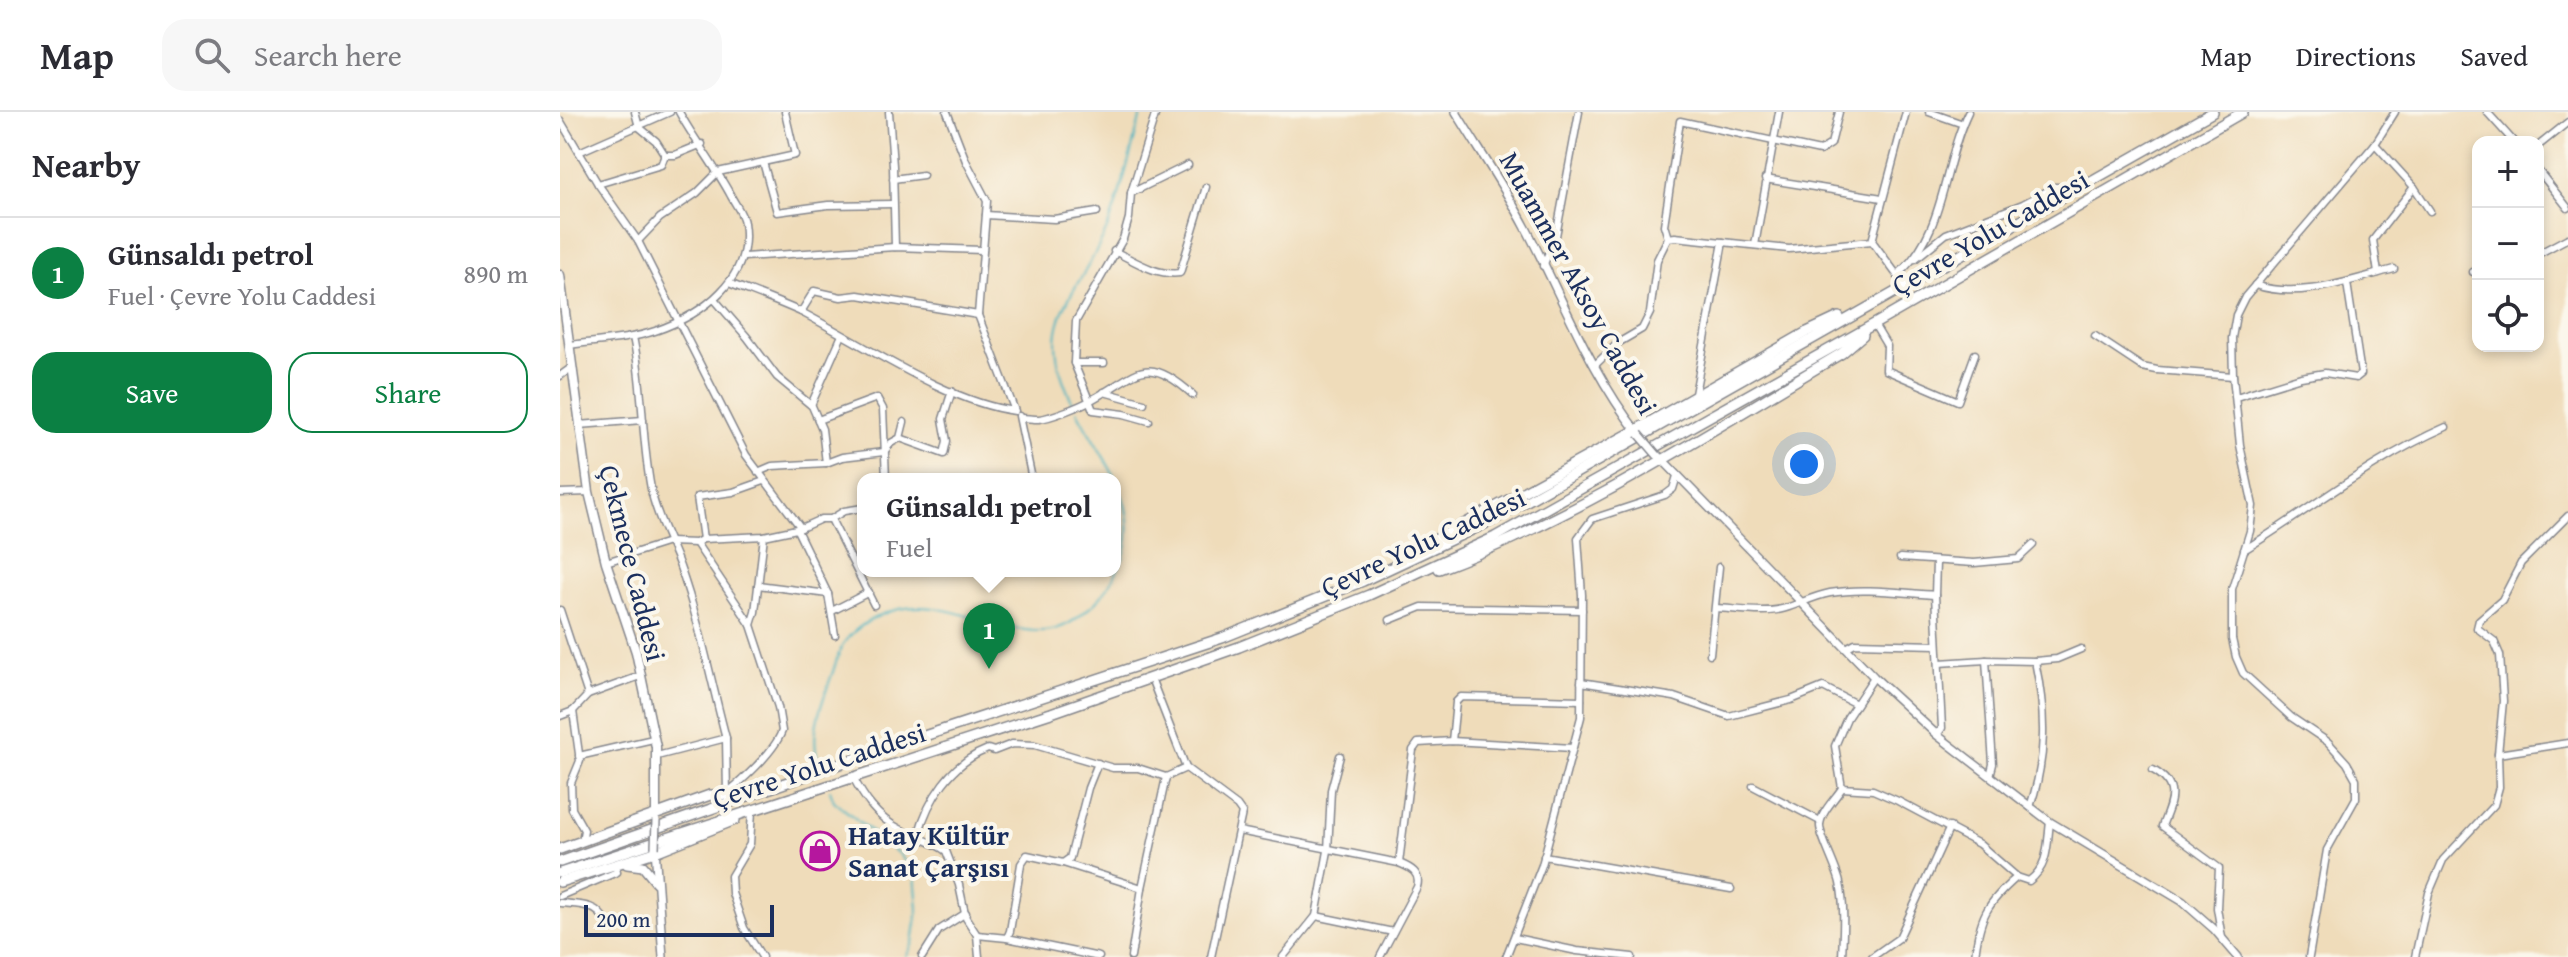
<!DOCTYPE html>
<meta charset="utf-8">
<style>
:root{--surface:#fff;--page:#f7f7f7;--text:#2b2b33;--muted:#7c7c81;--line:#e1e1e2;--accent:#0b8043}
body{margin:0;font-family:"Gentium Book Plus",serif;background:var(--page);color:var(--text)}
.controls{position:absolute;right:24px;top:24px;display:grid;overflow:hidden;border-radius:16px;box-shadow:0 4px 12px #0003}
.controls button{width:72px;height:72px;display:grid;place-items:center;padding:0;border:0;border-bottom:2px solid var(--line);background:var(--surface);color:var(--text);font:40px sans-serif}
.scale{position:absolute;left:24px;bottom:20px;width:190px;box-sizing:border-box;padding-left:8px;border:4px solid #1b2f5e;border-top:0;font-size:22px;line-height:28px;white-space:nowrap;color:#1b2f5e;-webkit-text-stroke:6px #fbf7ec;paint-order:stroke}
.you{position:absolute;left:1244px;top:352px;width:28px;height:28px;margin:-20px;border:6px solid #fff;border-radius:50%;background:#1a73e8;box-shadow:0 0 0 12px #1a73e833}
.badge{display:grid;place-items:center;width:52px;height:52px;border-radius:50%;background:var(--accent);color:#fff;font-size:26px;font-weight:700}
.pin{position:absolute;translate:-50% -66px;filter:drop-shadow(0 2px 4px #0008)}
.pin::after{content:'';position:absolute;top:42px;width:28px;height:24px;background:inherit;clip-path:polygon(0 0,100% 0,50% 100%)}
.popup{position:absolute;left:297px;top:361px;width:264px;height:104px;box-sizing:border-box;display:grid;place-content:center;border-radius:16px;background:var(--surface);filter:drop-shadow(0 2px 6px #0005);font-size:26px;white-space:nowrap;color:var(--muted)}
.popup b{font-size:30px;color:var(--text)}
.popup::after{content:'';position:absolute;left:50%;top:100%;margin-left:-16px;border:16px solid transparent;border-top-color:var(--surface)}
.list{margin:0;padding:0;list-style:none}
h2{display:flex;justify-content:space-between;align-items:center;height:104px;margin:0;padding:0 32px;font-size:34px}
h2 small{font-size:26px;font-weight:400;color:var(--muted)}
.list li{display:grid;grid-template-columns:52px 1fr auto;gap:24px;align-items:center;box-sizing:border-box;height:112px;padding:0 32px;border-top:2px solid var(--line)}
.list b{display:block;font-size:30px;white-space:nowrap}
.list p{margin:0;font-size:26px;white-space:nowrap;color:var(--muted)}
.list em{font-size:26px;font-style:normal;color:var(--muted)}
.actions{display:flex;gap:16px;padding:24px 32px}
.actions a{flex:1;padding:18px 0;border:2px solid var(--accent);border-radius:24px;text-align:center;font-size:28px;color:var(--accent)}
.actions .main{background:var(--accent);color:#fff}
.icon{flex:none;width:44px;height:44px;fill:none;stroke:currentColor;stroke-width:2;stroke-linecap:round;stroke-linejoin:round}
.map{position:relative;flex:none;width:2008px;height:845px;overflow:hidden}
header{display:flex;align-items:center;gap:48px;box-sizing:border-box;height:112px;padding:0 40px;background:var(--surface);border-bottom:2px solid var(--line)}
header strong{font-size:38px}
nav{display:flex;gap:44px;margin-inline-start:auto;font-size:28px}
.search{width:560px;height:72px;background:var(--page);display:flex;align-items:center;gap:20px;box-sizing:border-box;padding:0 28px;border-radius:24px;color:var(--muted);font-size:30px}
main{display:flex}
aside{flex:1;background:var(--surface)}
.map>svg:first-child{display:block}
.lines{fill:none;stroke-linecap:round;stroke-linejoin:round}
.stream{stroke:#46b3c1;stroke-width:2}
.minor-casing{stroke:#85868c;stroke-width:9}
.tertiary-casing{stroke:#85868c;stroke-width:10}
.secondary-casing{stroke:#85868c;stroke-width:11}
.trunk-casing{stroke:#85868c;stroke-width:12}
.minor{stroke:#fff;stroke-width:6}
.tertiary{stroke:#fff;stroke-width:7}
.secondary{stroke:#fff;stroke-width:8}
.trunk{stroke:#fff;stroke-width:9}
.tertiary-bridge-casing{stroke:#85868c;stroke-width:10;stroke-linecap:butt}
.tertiary-bridge{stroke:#fff;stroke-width:7}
.labels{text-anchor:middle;stroke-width:8;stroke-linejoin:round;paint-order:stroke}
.street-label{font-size:28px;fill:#1b2f5e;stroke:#fbf7ec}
.poi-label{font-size:28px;font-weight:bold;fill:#1b2f5e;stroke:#fbf7ec;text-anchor:start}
</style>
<header>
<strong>Map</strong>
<div class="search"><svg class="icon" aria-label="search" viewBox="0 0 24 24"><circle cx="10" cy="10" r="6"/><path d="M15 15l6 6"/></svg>Search here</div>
<nav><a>Map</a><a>Directions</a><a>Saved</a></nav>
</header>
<main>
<aside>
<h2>Nearby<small></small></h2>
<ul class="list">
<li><span class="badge">1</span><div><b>Günsaldı petrol</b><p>Fuel · Çevre Yolu Caddesi</p></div><em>890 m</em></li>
</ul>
<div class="actions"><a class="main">Save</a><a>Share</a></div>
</aside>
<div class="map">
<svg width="2008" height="845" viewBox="0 0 2008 845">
<rect width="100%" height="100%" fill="#fbf7ec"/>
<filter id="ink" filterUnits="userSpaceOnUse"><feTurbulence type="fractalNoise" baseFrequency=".0125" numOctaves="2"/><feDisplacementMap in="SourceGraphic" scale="16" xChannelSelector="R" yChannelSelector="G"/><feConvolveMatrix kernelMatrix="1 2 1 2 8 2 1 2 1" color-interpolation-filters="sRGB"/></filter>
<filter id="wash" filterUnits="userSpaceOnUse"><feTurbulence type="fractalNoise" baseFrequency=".006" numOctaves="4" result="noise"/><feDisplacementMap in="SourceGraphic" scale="32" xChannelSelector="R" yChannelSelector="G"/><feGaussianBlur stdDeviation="1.8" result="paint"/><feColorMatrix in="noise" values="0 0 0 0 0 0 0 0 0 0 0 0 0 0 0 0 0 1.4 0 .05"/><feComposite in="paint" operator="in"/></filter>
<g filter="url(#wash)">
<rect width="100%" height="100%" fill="#efdcba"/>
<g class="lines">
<g class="stream">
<path d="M514,293c-45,-88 5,-105 35,-181 14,-36 22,-75 33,-112"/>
<path d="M260,653c-12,-29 1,-59 11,-88 4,-10 7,-25 13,-34 9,-13 25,-23 39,-29 55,-23 104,18 160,17 23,-1 36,-14 52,-28 11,-11 17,-22 24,-36 29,-57 -16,-106 -42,-156"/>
<path d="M270,678l4,11 66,54 15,20 3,34 -5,34 -7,14"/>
</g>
</g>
</g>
<g filter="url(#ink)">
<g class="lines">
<defs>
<g id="minor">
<path d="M75,0l4,15 17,14 9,14"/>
<path d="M329,0l4,54 2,81"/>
<path d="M1369,0l34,12"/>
<path d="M1927,0l27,30"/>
<path d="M0,8l38,64 40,57 108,214 55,73 20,-9h10l13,-8 19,-3"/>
<path d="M1815,32l39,43 16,24"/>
<path d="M1978,34l30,-24"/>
<path d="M19,40l91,-40"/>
<path d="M203,50l14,50 51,-7 65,-1"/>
<path d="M1978,58l30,38"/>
<path d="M333,67l30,-4"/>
<path d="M1205,67l117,19"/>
<path d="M38,72l63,-19 4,-10h10l27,-11"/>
<path d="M571,81l25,-81"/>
<path d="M426,103l68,4 43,-7"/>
<path d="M1108,126l-4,-13 16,-104 140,30 11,-7 8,-32"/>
<path d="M78,129l22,-23 37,-25 21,-21 77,-17 -10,-43"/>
<path d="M1312,129l34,-129"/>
<path d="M1195,133l24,-133"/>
<path d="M554,139c21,10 42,25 66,22l26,-86"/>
<path d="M1978,142l30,-16"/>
<path d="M184,145l151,-10 87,3"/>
<path d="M1355,147l31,-25 77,-30 32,-17 22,1"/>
<path d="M983,154l13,-30 23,-124"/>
<path d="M1913,160l5,-1"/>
<path d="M1818,161l-5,-33 41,-53"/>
<path d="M169,171c25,10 50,19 74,30 60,31 146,90 212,98l-37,-96 9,-114 -21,-40 -19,-49"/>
<path d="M1695,173c45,15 95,-5 139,-16"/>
<path d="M1344,174l-7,-11c49,-41 45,-109 71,-163"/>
<path d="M155,188l32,37 30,40 35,29 10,23 4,34 16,-6 42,-5 7,-9 9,-5 4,-16"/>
<path d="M241,200l13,-21 27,6 17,-2 120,20"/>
<path d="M1315,214l12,20 -1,24 72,31 17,-47"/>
<path d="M1535,224l47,31 15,3 76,6"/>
<path d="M73,225c11,51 8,105 19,157 6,26 19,48 28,73 20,56 31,114 46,171l-69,18"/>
<path d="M10,233c28,-4 58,-5 85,-14 47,-16 98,-52 89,-108 -1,-9 -9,-19 -13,-27 -16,-30 -36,-55 -52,-84"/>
<path d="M514,251h30"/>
<path d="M1035,253l23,-22 24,-14 8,-16 7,-53 11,-22 7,-1 114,12 83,-8 25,34"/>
<path d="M0,264l11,-8"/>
<path d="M544,280l40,11"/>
<path d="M1135,282l28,-152"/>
<path d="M1676,285l65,-20 24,-4 31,5 5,-4 -14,-91"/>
<path d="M251,293l31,-70"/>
<path d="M459,304l13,63"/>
<path d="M461,306c5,0 12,1 18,1 11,-1 42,-13 52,-19 47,-25 53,-49 102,-5"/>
<path d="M258,308l59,-22 6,11 3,70"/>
<path d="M589,309l-25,-7 -31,-4 -19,-47 2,-42 47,-82 6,-21 2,-25 57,-28"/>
<path d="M19,313l64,-5"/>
<path d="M340,326l44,16 3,-13 -4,-22 9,-28"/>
<path d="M198,360l14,-6 54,-3"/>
<path d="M0,381l29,-1"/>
<path d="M271,407l43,86"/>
<path d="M237,418l31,64 7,41"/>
<path d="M143,427l-6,-42 36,-5 31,-11"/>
<path d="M136,431l55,82"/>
<path d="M1684,438c67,-41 129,-91 202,-123"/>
<path d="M1340,446l74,5 44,-4 15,-14"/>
<path d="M46,450l63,-20 27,1 7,-4 61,-3 37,-8"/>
<path d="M1376,450l-1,33 7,133 -5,7"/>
<path d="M198,473l70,9"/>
<path d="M1156,496c22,1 51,7 73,-1 14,-5 26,-11 41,-14 34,-6 71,0 105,2"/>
<path d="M0,498l28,85"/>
<path d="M272,499l37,-19"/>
<path d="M830,508l32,-13 160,3"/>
<path d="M1286,536l9,-5 82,2"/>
<path d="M1150,542l9,-87"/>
<path d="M1426,548l7,104 -3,12"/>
<path d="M1379,551l47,-3 49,1 22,-2 24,-10"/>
<path d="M591,566l35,90 51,38 5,7 -31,144"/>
<path d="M1021,570l93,15 55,19 62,-16 32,-13 33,17"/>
<path d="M13,599l7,50 -9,22 1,26 12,21 -2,11"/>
<path d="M0,604l13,-5 15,-16 52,-19"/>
<path d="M166,626l1,55"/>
<path d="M892,629l4,-39 5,-5 120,3"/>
<path d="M1938,642l70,-11"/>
<path d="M19,644l74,-17"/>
<path d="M1593,658c27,15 19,31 9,56l57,42 -2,40 5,30"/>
<path d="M293,665c11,21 24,41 47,52 15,8 32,12 46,22l13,34 7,33 11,17 2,22"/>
<path d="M1193,674l67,35"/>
<path d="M1282,676l31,2 25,11 81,43 38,33"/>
<path d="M167,681c18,-15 47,-41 55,-62l-4,-24 -27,-82 4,-13 9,-76"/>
<path d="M1470,695c17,-50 16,-94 5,-146"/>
<path d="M192,699l-2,33 -19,32 1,17 12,35 18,29"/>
<path d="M679,719l160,32c12,5 22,10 18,24l-37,70"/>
<path d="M358,724c10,-37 33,-73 70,-87l6,2 18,-7 23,1 78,23h25l28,9 20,-9"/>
<path d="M984,744l187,33"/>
<path d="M503,751l79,25"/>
<path d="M839,751l14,-113 5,-7 34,-2 121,7"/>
<path d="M0,784l57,-24 -2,-7"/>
<path d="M0,791c18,2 37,0 45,18"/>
<path d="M756,804l77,16"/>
<path d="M417,823l30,3 3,-7 11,-67 6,-9 36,8 7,-5 18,-70 10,-25"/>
<path d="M447,826l92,19"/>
<path d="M955,826l62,13 55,6"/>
<path d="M362,845l17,-27 27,-17"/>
<path d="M571,845l11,-69 24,-111"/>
<path d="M723,845l33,-41 12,-65 3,-61 9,-34"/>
<path d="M946,845l36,-92 39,-148 1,-122 -4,-57 14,-19 73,-24 8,-6 4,-13"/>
<path d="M1282,845c1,-25 3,-50 -2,-74 -3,-15 -21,-48 -20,-58 1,-13 15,-26 22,-37l-7,-42 12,-28 27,-41"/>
<path d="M1312,845l27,-19 51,-111"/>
<path d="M1415,845c4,-40 12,-54 42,-80l12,4c20,-15 18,-36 21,-59"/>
<path d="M1749,845l18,-107 29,-52v-19l-9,-16 -19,-21 -37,-25 -48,-44 -7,-16 -4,-18v-50l18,-58 3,-25 -13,-61 -7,-69 -1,-38 4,-23 9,-18 130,-153 20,-32"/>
<path d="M1855,845l14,-64 14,-33 51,-55 5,-18 -1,-33 5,-53 -3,-46 -6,-14 -17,-13 2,-8 23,-20 19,-37 47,-47"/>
</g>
<g id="tertiary">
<path d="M896,0c23,38 49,76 70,116 36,69 64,144 112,205"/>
<path d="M1099,344l215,221 63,58 113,87 132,79 32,28 24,28"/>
<path d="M95,736l8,109"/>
</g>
<path id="secondary" d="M0,163l29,217 17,70 30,90 20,95v67"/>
<g id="trunk">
<path d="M851,441l225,-123 171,-98 32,-15"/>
<path d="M879,457c141,-52 274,-140 403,-216l21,-18"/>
<path d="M0,737l150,-54h34"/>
<path d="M0,750l279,-98 383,-126 141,-57 130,-61 720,-408"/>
<path d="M67,752l16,2 13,16"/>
<path d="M0,761l491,-160 188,-66 130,-52 126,-58 390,-219 358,-206"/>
<path d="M0,770l95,-30 80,-32"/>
</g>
</defs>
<use href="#minor" class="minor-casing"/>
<use href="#tertiary" class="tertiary-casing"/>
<use href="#secondary" class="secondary-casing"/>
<use href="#trunk" class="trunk-casing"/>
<use href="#minor" class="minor"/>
<use href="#tertiary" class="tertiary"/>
<use href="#secondary" class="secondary"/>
<use href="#trunk" class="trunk"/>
<defs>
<g id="tertiary-bridge">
<path d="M1079,322l18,21"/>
<path d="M95,736l1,-27"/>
</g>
</defs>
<use href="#tertiary-bridge" class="tertiary-bridge-casing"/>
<use href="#tertiary-bridge" class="tertiary-bridge"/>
</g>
</g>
<defs>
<symbol id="shop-ring" viewBox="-11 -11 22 22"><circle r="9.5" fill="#fbf7ec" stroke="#b5179e" stroke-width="1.5"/><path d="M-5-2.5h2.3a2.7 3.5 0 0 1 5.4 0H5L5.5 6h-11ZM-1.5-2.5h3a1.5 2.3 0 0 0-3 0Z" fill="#b5179e"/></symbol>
</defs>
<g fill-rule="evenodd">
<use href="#shop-ring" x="238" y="717" width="44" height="44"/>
</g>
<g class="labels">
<g class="street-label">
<text transform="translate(1430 120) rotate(-30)" y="10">Çevre Yolu Caddesi</text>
<text transform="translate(1019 171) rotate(61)" y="10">Muammer Aksoy Caddesi</text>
<text transform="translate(863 430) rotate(-25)" y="10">Çevre Yolu Caddesi</text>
<text transform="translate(73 451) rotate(76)" y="10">Çekmece Caddesi</text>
<text transform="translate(259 653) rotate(-18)" y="10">Çevre Yolu Caddesi</text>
</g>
<g class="poi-label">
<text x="288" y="733">Hatay Kültür<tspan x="288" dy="32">Sanat Çarşısı</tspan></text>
</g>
</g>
</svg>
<div class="controls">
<button>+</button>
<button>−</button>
<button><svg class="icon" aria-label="locate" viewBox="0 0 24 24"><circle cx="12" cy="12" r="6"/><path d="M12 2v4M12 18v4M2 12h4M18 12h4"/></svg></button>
</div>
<div class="scale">200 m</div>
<div class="you"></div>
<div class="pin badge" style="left:429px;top:557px">1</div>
<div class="popup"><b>Günsaldı petrol</b>Fuel</div>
</div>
</main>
